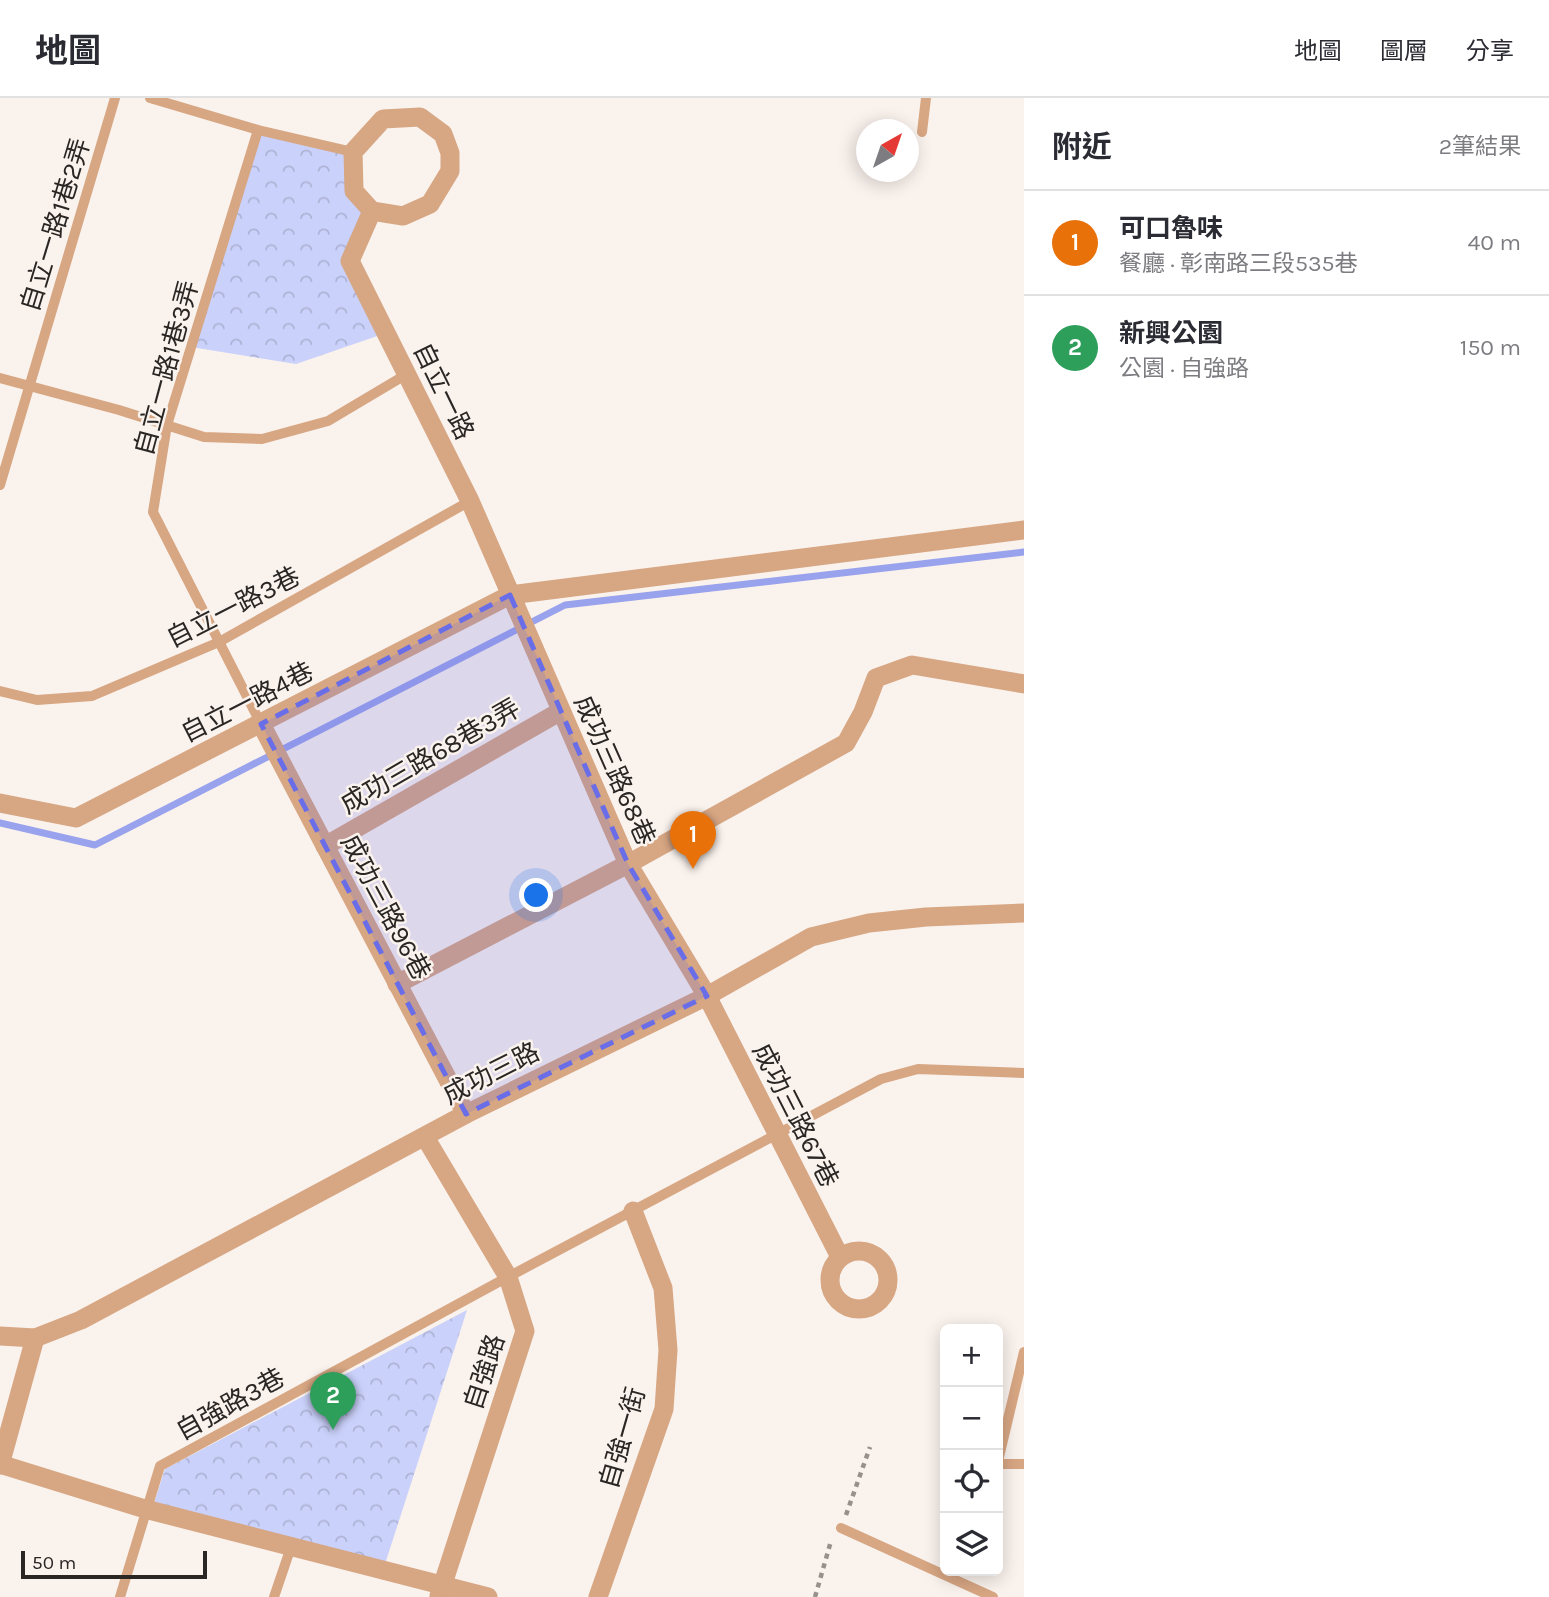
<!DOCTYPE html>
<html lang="zh-TW">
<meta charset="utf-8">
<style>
:root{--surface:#fff;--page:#f2f2f3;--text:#2b2b33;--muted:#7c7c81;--line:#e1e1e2;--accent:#2563eb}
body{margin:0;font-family:Karla,"Noto Sans TC",sans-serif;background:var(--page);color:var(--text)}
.controls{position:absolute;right:21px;bottom:21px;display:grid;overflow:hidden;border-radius:10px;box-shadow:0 4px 18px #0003}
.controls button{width:63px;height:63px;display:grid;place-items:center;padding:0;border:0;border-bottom:2px solid var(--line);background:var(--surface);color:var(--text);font:35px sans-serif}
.compass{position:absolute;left:856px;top:21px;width:63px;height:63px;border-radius:50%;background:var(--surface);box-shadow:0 4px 18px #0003;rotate:40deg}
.scale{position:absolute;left:21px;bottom:18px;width:186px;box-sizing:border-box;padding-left:7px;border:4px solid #292624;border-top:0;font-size:19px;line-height:24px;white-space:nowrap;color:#292624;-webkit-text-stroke:5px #faf2ed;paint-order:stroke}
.you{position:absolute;left:537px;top:798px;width:24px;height:24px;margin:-18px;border:5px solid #fff;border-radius:50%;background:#1a73e8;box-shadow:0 0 0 10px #1a73e833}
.badge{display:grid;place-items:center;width:46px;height:46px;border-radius:50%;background:var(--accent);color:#fff;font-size:23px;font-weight:700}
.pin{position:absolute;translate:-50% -58px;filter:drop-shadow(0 2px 4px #0008)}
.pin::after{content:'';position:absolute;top:37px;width:24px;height:21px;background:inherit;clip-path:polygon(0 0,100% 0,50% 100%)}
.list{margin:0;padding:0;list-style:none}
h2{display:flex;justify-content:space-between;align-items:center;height:91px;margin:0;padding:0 28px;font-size:30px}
h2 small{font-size:23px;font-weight:400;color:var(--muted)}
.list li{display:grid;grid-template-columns:46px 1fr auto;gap:21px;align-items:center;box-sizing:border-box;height:105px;padding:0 28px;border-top:2px solid var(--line)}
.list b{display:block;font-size:26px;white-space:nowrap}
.list p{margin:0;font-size:23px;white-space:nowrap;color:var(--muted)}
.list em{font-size:23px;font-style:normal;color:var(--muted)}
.icon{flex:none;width:38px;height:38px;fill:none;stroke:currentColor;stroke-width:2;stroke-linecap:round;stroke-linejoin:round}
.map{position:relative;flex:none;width:1024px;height:1499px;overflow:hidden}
header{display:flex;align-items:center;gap:42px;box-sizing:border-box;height:98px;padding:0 35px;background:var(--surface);border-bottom:2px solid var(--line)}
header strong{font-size:33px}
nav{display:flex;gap:38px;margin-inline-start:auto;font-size:24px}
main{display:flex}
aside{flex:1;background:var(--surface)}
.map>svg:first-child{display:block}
.park{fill:url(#park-crowns)}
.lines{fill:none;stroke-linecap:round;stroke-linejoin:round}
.stream{stroke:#99a2ec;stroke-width:7}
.path{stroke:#97918e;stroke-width:4.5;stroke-dasharray:5 5;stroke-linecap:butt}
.service{stroke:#d7a683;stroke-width:10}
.minor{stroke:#d7a683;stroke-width:19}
.marked{fill:#696ee8;fill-opacity:0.2;stroke:#696ee8;stroke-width:5;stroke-dasharray:14 9;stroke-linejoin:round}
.labels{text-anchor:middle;stroke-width:5;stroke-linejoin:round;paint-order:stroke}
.street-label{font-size:26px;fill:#292624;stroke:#faf2ed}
</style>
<header>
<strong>地圖</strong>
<nav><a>地圖</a><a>圖層</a><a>分享</a></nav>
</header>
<main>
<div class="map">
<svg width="1024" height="1499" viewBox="0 0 1024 1499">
<defs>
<pattern id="park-crowns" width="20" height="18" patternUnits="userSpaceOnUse" patternTransform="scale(1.75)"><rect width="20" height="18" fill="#cad1fa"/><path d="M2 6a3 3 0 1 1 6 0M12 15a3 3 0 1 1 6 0" fill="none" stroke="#aeb3d6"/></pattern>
</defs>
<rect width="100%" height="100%" fill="#faf2ed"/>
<g class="park">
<path d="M258,32l95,22 1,39 18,20 -22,50 36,72 -90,31 -105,-17z"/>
<path d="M467,1212l-82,254 -232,-58 12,-37z"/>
</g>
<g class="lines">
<path class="stream" d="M0,725l95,22 470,-240 459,-53"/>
<g class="path">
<path d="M846,1417l24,-68"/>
<path d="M815,1499l16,-56"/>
</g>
<g class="service">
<path d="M150,0l108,32 95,22"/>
<path d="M258,32l-91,295 -14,87 108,212"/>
<path d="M922,34l4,-34"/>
<path d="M0,280l119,32 85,27 58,2 66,-18 79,-47"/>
<path d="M0,387l115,-387"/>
<path d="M0,593l37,9 55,-4 127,-54 251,-141"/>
<path d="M998,1363l26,-109"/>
<path d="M998,1366h26"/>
<path d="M841,1430l152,69"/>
<path d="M120,1499l40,-131 348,-189 373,-198 37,-10 106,4"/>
<path d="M274,1499l17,-50"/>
</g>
<g class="minor">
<path d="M420,19l23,17 7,19v18l-20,33 -27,12 -31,-5 -18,-20 -1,-39 30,-33z"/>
<path d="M372,113l-22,50 120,240 158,363 79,132 133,261"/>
<path d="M261,626l205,390"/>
<path d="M0,705l76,15 434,-223 514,-65"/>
<path d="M325,748l236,-135"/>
<path d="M397,886l231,-120 218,-121 17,-31 13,-34 36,-13 112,19"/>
<path d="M425,1039l83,140 17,54 -86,265"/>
<circle cx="859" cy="1182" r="29"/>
<path d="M0,1238l35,2 46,-18 385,-206 241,-118 104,-59 58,-14 57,-6 98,-4"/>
<path d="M0,1366l145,45 343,88"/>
<path d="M0,1367l35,-127"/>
<path d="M598,1499l66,-188 4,-59 -5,-62 -30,-77"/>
</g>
</g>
<path class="marked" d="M510,497l118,269 79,132 -241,118 -205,-390z"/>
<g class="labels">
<g class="street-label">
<text transform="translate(55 127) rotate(-73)" y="9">自立一路1巷2弄</text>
<text transform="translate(166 270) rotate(-75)" y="9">自立一路1巷3弄</text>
<text transform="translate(444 293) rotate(64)" y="9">自立一路</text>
<text transform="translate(233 509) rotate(-27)" y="9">自立一路3巷</text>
<text transform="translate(247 604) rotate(-27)" y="9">自立一路4巷</text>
<text transform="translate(430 658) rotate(-30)" y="9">成功三路68巷3弄</text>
<text transform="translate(615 672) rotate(66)" y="9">成功三路68巷</text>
<text transform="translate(386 809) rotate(62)" y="9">成功三路96巷</text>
<text transform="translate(491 975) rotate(-27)" y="9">成功三路</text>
<text transform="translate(796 1017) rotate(63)" y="9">成功三路67巷</text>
<text transform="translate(484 1274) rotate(-72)" y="9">自強路</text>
<text transform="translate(230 1306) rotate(-29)" y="9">自強路3巷</text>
<text transform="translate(622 1340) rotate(-74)" y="9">自強一街</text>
</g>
</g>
</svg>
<div class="controls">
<button>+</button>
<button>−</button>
<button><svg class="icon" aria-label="locate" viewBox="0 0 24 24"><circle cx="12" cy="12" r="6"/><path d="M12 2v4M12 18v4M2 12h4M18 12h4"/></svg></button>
<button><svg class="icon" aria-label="layers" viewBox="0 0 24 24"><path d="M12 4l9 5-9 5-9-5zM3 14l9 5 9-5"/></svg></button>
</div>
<svg class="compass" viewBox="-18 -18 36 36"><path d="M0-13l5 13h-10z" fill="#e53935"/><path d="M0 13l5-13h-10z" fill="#7c7c81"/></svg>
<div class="scale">50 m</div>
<div class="you"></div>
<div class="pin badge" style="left:693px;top:771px;background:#e8710a">1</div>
<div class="pin badge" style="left:333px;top:1332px;background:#2e9e5b">2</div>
</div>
<aside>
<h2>附近<small>2筆結果</small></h2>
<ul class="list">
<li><span class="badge" style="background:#e8710a">1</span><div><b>可口魯味</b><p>餐廳 · 彰南路三段535巷</p></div><em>40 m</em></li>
<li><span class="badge" style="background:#2e9e5b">2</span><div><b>新興公園</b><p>公園 · 自強路</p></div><em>150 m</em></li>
</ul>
</aside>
</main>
